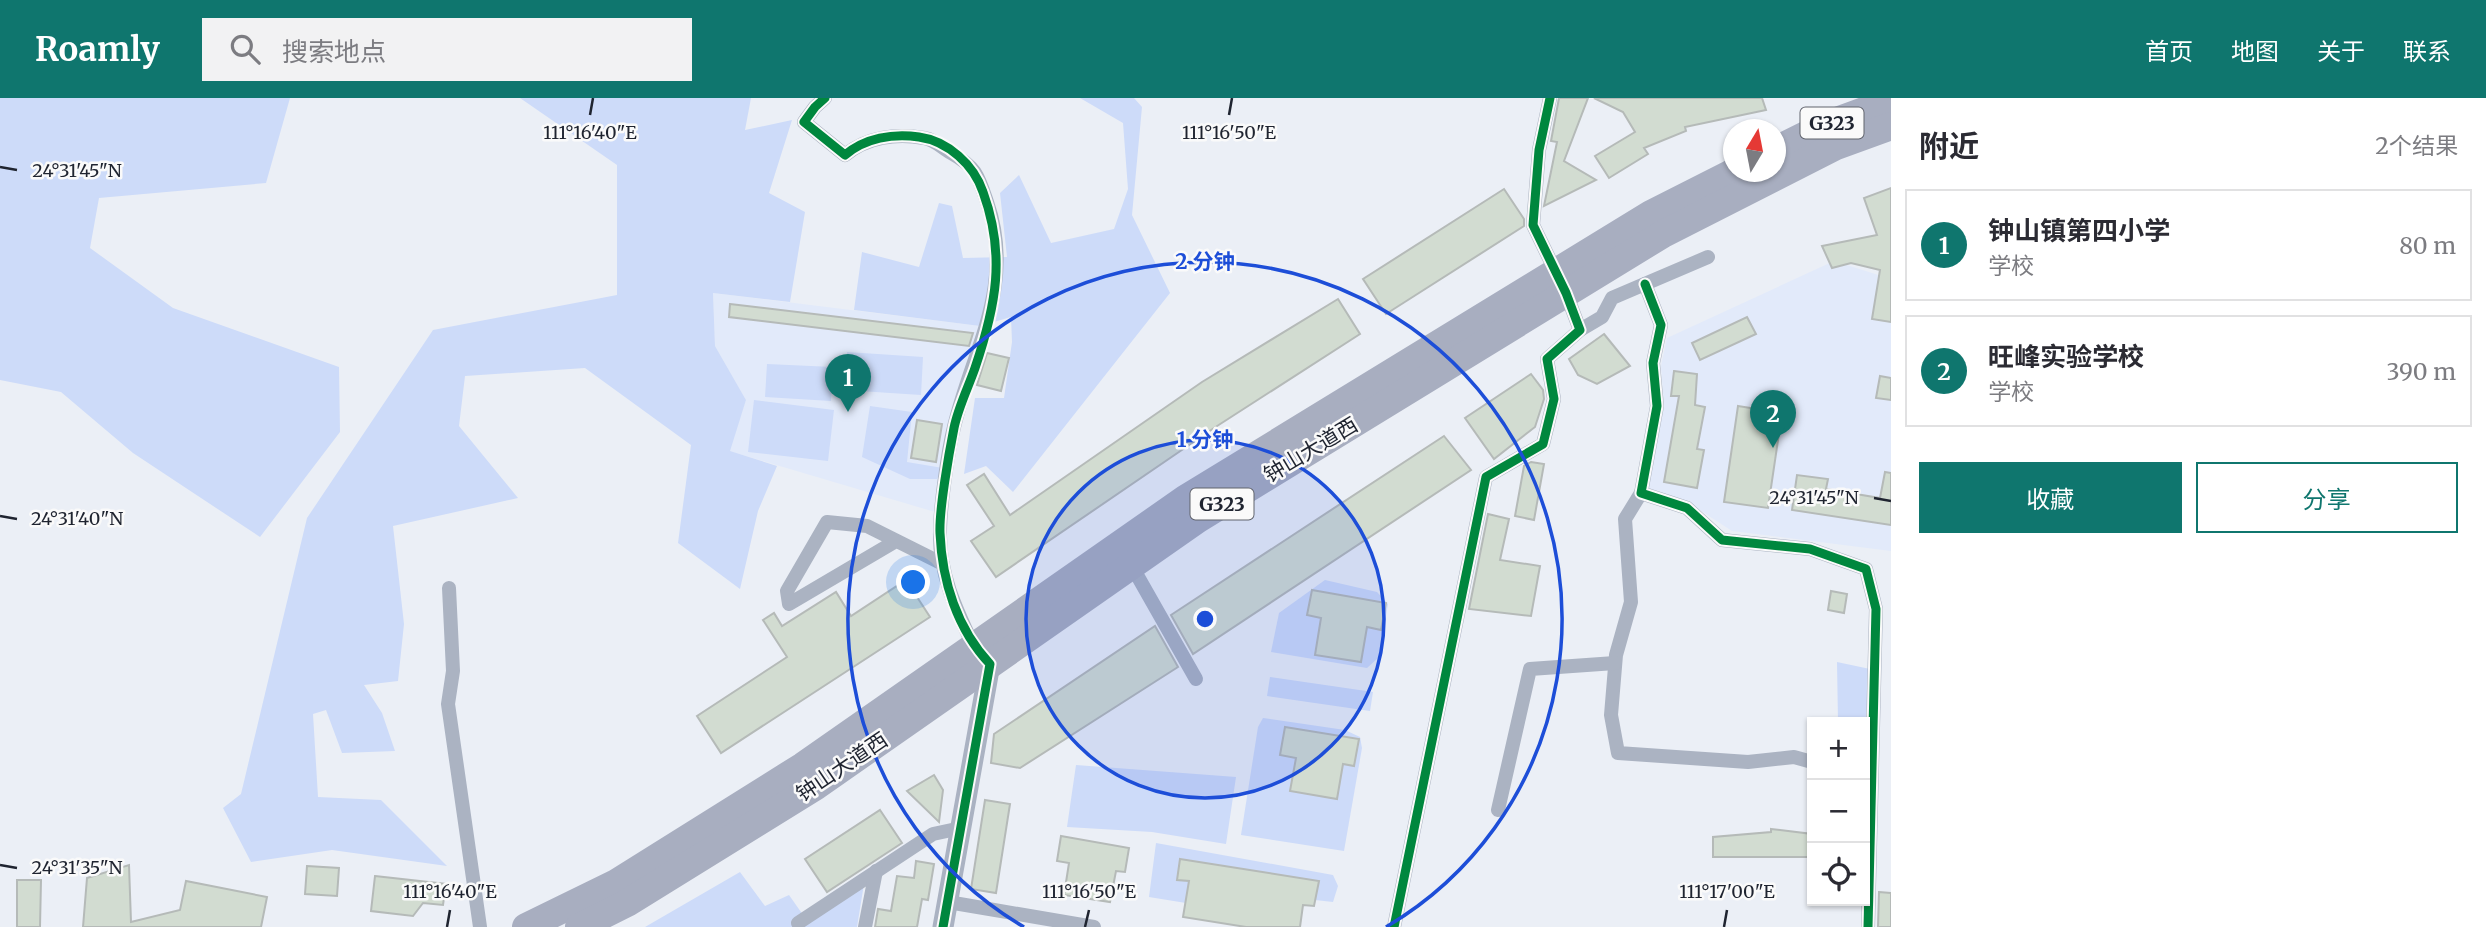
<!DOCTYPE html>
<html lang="zh">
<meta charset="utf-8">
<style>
:root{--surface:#fff;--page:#f2f2f3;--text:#2b2b33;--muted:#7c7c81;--line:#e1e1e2;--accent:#0f766e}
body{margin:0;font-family:Merriweather,"Noto Sans SC",serif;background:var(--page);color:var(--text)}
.controls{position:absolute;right:21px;bottom:21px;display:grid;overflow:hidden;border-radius:0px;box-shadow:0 2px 5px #0004}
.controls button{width:63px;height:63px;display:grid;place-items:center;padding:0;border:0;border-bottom:2px solid var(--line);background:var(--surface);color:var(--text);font:35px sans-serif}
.compass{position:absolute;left:1723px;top:21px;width:63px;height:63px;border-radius:50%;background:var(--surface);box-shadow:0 2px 5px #0004;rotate:10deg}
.you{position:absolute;left:914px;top:485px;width:24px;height:24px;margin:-18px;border:5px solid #fff;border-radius:50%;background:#1a73e8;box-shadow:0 0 0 10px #1a73e833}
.badge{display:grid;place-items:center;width:46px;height:46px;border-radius:50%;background:var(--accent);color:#fff;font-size:23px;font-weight:700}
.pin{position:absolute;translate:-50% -58px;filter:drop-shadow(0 2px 4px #0008)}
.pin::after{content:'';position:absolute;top:37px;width:24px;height:21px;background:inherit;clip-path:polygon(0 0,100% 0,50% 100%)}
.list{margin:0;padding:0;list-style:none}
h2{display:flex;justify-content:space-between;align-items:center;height:91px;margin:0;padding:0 28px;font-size:30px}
h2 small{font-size:23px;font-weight:400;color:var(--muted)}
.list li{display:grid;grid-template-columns:46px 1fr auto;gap:21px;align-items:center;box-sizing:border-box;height:112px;margin:0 14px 14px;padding:0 14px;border:2px solid var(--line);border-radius:0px}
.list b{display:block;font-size:26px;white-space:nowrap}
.list p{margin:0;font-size:23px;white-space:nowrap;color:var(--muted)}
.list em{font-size:23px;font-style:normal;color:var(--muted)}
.actions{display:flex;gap:14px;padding:21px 28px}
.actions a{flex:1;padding:16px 0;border:2px solid var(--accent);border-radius:0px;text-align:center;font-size:24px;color:var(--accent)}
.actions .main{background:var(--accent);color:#fff}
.icon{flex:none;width:38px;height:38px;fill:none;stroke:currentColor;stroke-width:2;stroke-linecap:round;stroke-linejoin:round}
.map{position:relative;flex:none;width:1891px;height:829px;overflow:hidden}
header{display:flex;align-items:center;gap:42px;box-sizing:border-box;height:98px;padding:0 35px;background:var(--accent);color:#fff}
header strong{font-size:33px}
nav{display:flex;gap:38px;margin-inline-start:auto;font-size:24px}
.search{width:490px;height:63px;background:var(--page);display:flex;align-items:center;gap:18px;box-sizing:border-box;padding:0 24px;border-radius:0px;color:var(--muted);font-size:26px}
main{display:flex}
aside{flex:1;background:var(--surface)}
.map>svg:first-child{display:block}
.built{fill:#e2eafa}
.green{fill:#cddbf9}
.building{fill:#d2dcd1;stroke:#b5bab8;stroke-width:2}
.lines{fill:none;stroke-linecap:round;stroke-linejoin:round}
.street{stroke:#abb3c2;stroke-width:14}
.secondary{stroke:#aab2c2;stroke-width:21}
.highway{stroke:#a8aec0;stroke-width:28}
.cycleway-casing{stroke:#fafafa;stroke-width:13}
.cycleway{stroke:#00873e;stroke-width:9}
.ticks{fill:none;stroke:#1f2430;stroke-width:2.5}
.ring{fill:none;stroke:#1d4ed8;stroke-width:3.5}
.labels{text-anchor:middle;stroke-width:5;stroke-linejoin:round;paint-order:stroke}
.shield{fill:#fafafa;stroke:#61646d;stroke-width:2}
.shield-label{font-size:19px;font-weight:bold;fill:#1f2430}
.street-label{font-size:21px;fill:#1f2430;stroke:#fafafa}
.ticks-label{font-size:18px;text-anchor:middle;fill:#1f2430;stroke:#fafafa;stroke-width:5;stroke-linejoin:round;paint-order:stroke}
.centre{fill:#1d4ed8;stroke:#fafafa;stroke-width:3.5}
.ring-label{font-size:21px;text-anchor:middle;font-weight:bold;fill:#1d4ed8;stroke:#fafafa;stroke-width:5;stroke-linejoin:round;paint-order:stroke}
</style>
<header>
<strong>Roamly</strong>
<div class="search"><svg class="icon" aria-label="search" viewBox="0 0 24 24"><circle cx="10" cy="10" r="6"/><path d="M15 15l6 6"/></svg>搜索地点</div>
<nav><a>首页</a><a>地图</a><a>关于</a><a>联系</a></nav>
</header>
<main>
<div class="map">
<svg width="1891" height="829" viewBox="0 0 1891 829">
<rect width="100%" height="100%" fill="#ebeff6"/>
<g class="built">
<path d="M1834,163l57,18v272l-159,-20 -40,-26 -44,-14 16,-85 -3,-40 6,-28z"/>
<path d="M713,195l267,33 -45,186 -206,-61 17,-51 -31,-54z"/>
</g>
<g class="green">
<path d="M0,0h290l-24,85 -167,15 -9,50 83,60 166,59 1,65 -80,105 -127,-84 -72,-61 -61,-12z"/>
<path d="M520,0h231l-6,32 47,-10 -23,73 36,19 -15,90 -77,-9 2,53 31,54 -16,51 47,15 -19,45 -18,78 -62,-46 13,-98 -106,-77 -120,8 -6,50 59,72 -125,28 11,98 -6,57 -34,4 18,28 13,38 -53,2 -16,-43 -13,4 5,83 63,3 66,66 -115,-16 -81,12 -28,-54 18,-14 66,-276 126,-188 184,-35v-130z"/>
<path d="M1080,0h54l8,9 -10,108 38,78 -157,199 -27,-26 -22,8 11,-76h29l8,-56 -1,-25 -31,9 -126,-16 8,-58 57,15 20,-64 13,3 11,52 44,-1 -7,-64 19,-18 32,68 63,-14 14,-40 -5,-66z"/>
<path d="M847,254l76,5 -2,38 -77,-5z"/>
<path d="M767,266l66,3 -2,34 -66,-4z"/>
<path d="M754,302l80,10 -6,51 -80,-9z"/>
<path d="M870,308l42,6 -5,50 36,6 -6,11h-27l-48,-22z"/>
<path d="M1325,482l52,12 11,12 -9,53 -12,11 -96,-16 8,-39z"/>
<path d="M1837,564l33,7 -5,59v-6h-27z"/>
<path d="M1270,579l103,15 -3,19 -103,-15z"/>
<path d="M1263,620l82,12 15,7 2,11 -18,103 -103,-16 17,-108z"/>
<path d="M1076,667l160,12 -10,67 -74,-12 -85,-5z"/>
<path d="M1156,745l177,32 5,11 -5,16 -18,-2 3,-19 -137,-22 -4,20 20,4 -11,20 -37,-6z"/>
<path d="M740,774l25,34 24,-11 19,27 56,-38 -7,43h-212z"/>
</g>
<g class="building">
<path d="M1559,0h29l-24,63 32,19 -52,26 13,-64 -6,-1z"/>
<path d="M1594,0h168l4,12 -81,17 1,4 -42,17 4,6 -39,24 -14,-22 40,-24 -12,-20z"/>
<path d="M1891,90v134l-19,-3 8,-49 -29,-7 -19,5 -10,-22 55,-11 -13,-37z"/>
<path d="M1504,91l20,30v7l-138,88 -23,-35z"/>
<path d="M1338,201l22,35 -146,94 -218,149 -25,-36 23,-15 -27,-41 17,-11 26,41 192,-133z"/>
<path d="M730,206l243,29 -4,13 -240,-29z"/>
<path d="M1747,219l9,17 -56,26 -8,-17z"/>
<path d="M1604,236l26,32 -33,18 -19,-9 -9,-16z"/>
<path d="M987,255l22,5 -8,33 -24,-6z"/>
<path d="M1674,273l23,3 -2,31 10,2 -8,42 7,1 -7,38 -33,-6 15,-86h-8z"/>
<path d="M1531,276l12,16 1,9 -9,28 -41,32 -29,-41z"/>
<path d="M1880,278l11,2v22l-15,-2z"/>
<path d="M1738,308l44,7 -14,95 -44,-6z"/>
<path d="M917,322l25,4 -6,38 -25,-4z"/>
<path d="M1444,338l27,34 -278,184 -22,-39z"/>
<path d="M1531,364l13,2 -10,56 -19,-4 9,-50z"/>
<path d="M1885,374l6,1v52l-99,-15 5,-35 31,4 -2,10 54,9z"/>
<path d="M1488,416l21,5 -9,41 40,6 -9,50 -62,-7z"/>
<path d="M906,482l24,37 -209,136 -24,-37 90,-59 -24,-37 11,-7 8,13 54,-34 15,24z"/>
<path d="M1312,492l74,13 -5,27 -14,-3 -6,35 -46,-7 6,-37 -14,-3z"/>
<path d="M1831,493l16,3 -3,19 -16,-3z"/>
<path d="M1155,528l23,41 -158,101 -29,-5 3,-29z"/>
<path d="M1285,629l74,12 -5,27 -11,-2 -6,35 -47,-8 6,-33 -16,-3z"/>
<path d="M934,677l9,15 -4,32 -32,-31z"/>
<path d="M985,702l25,4 -14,89 -25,-4z"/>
<path d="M880,712l22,33 -75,49 -22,-33z"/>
<path d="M1771,731l41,5v23h-99v-20l58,-5z"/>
<path d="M1061,738l68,12 -4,24 -9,-1 -6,31 -46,-7 5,-32 -12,-2z"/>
<path d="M1180,761l139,22 -5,25 -11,-1 -3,22h-54l-63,-10 6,-36 -12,-1z"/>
<path d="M916,763l18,3 -6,36 -6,-1 -5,28h-42l3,-18 13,2 6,-35 17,2z"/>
<path d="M129,767l2,57 49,-12 6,-29 81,16 -6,30h-178l4,-49z"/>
<path d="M307,768l32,2 -2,28 -32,-2z"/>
<path d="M375,778l71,8 -3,21 -20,-2 -10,13 -42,-5z"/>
<path d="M17,782h24l-1,47h-23z"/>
<path d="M1879,794l12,1v34h-13z"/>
</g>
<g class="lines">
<g class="street">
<path d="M825,0l-10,9 -11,15 41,33c22,-18 51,-22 79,-17 10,1 18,10 27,15 25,14 27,22 36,49 29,84 -14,146 -33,225 -6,24 -14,80 -14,105 -1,42 16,77 34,115"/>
<path d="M1645,186l16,41 -8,38 4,43 -16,87 46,15 35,32 88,9 56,20 10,40 -8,318"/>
<path d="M1580,232l22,-13 10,-19 96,-41"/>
<path d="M1641,395l-16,26 6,83 -15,53 -5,60 7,38 130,9 46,-5 18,5"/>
<path d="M896,443l-107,63 -2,-13 40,-69 40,4 76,38"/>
<path d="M1129,463l67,118"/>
<path d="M449,490l4,83 -5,33 32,223"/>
<path d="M1498,712l32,-141 85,-6"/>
<path d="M948,804l146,25"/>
<path d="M798,825l135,-89 28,-6"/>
<path d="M865,829l11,-56"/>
<path d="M1394,829l92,-450 57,-33 11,-45 -7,-40 33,-29 -14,-37 -33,-68 6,-75 11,-52"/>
</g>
<path class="secondary" d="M943,829l47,-263 -6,-5"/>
<g class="highway">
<path d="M1776,52l50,-25 65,-24"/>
<path d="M526,829l90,-44 187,-117 382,-267 466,-285 83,-42"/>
<path d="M579,829l48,-24 189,-117 382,-267 465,-285 173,-88 55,-20"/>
</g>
<defs>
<g id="cycleway">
<path d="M825,0l-10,9 -11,15 41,33c20,-17 48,-22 74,-18 29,4 55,28 64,55 23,63 13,114 -8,176 -7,20 -17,40 -21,60 -5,25 -15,82 -14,105 2,48 17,96 50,131l-47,263"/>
<path d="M1645,186l16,41 -8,38 4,43 -16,87 46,15 35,32 88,9 56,20 10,40 -8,318"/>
<path d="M1394,829l92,-450 57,-33 11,-45 -7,-40 33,-29 -14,-37 -33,-68 6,-75 11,-52"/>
</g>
</defs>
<use href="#cycleway" class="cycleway-casing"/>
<use href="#cycleway" class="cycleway"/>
</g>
<path class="ticks" d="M590,17l3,-17M1229,17l3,-17M0,69l17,3M1874,400l17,3M0,418l17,3M0,767l17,3M447,829l3,-17M1085,829l4,-17M1724,829l3,-17"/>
<circle cx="1205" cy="521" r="179" fill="#1d4ed8" fill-opacity=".12"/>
<g class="ring">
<circle cx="1205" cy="521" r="179"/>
<path d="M1024 829A357 357 0 1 1 1386 829"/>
</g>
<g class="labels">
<g class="shield">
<rect x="1800.5" y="9.5" width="63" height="31" rx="5"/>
<rect x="1190.5" y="390.5" width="63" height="31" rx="5"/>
</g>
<g class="shield-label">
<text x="1832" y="32">G323</text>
<text x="1222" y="413">G323</text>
</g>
<g class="street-label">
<text transform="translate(1311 352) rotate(-31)" y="7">钟山大道西</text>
<text transform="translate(842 669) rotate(-34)" y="7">钟山大道西</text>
</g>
</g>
<g class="ticks-label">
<text x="590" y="41">111°16'40"E</text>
<text x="1229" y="41">111°16'50"E</text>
<text x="77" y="79">24°31'45"N</text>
<text x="1814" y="406">24°31'45"N</text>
<text x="77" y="427">24°31'40"N</text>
<text x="77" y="776">24°31'35"N</text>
<text x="450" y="800">111°16'40"E</text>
<text x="1089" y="800">111°16'50"E</text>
<text x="1727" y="800">111°17'00"E</text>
</g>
<circle cx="1205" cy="521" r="10" class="centre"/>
<g class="ring-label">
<text x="1205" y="171">2 分钟</text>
<text x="1205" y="349">1 分钟</text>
</g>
</svg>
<div class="controls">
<button>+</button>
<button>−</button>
<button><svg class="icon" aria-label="locate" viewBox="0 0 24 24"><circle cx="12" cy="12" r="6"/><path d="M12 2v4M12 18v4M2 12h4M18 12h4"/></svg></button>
</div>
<svg class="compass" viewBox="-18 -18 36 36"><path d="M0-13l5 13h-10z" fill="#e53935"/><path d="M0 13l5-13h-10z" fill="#7c7c81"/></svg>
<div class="you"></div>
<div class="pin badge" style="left:848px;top:314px">1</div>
<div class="pin badge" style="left:1773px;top:350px">2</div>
</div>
<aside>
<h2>附近<small>2个结果</small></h2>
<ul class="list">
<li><span class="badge">1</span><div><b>钟山镇第四小学</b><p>学校</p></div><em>80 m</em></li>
<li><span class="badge">2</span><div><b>旺峰实验学校</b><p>学校</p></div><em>390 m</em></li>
</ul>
<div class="actions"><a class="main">收藏</a><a>分享</a></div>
</aside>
</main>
